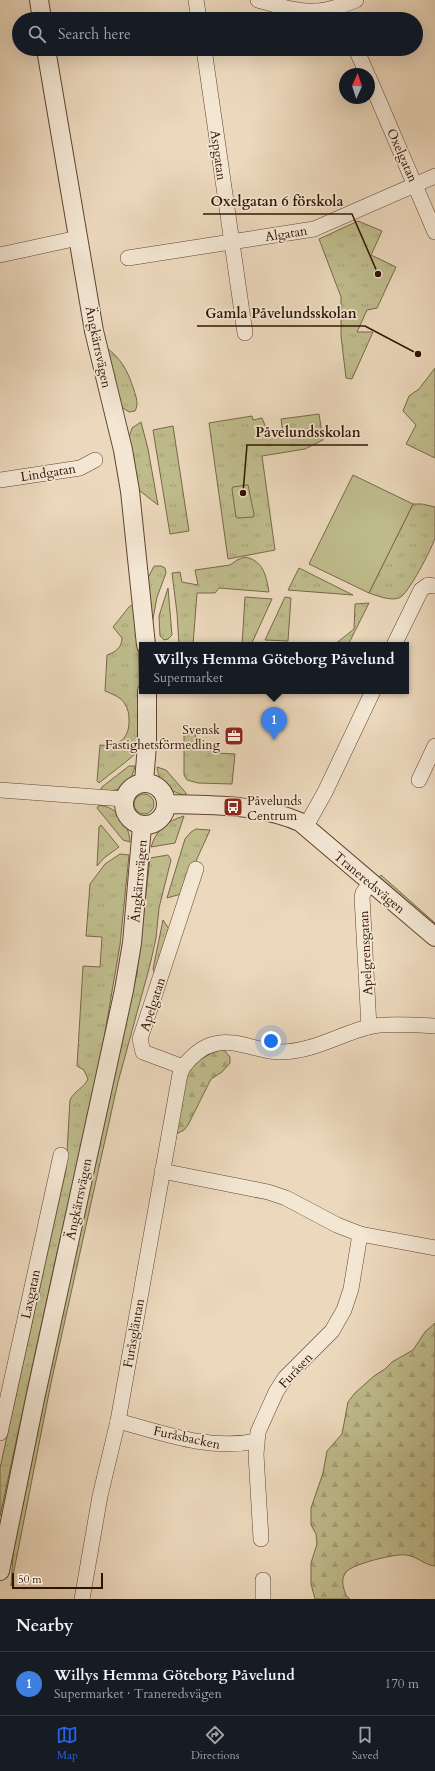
<!DOCTYPE html>
<meta charset="utf-8">
<style>
:root{--surface:#171b24;--page:#242831;--text:#f1f3f6;--muted:#9ea1a6;--line:#363941;--accent:#2563eb}
body{margin:0;font-family:Cardo,serif;background:var(--page);color:var(--text)}
.compass{position:absolute;left:339px;top:68px;width:36px;height:36px;border-radius:50%;background:var(--surface);box-shadow:0 4px 16px #0002;rotate:3deg}
.scale{position:absolute;left:12px;bottom:10px;width:91px;box-sizing:border-box;padding-left:4px;border:2px solid #311303;border-top:0;font-size:11px;line-height:14px;white-space:nowrap;color:#311303;-webkit-text-stroke:3px #f3e6d3;paint-order:stroke}
.you{position:absolute;left:271px;top:1041px;width:14px;height:14px;margin:-10px;border:3px solid #fff;border-radius:50%;background:#1a73e8;box-shadow:0 0 0 6px #1a73e833}
.badge{display:grid;place-items:center;width:26px;height:26px;border-radius:50%;background:var(--accent);color:#fff;font-size:13px;font-weight:700}
.pin{position:absolute;translate:-50% -33px;filter:drop-shadow(0 1px 2px #0008)}
.pin::after{content:'';position:absolute;top:21px;width:14px;height:12px;background:inherit;clip-path:polygon(0 0,100% 0,50% 100%)}
.popup{position:absolute;left:139px;top:642px;width:270px;height:52px;box-sizing:border-box;display:grid;place-content:center;border-radius:0px;background:var(--surface);filter:drop-shadow(0 1px 3px #0005);font-size:13px;white-space:nowrap;color:var(--muted)}
.popup b{font-size:15px;color:var(--text)}
.popup::after{content:'';position:absolute;left:50%;top:100%;margin-left:-8px;border:8px solid transparent;border-top-color:var(--surface)}
.list{margin:0;padding:0;list-style:none}
h2{display:flex;justify-content:space-between;align-items:center;height:52px;margin:0;padding:0 16px;font-size:17px}
h2 small{font-size:13px;font-weight:400;color:var(--muted)}
.list li{display:grid;grid-template-columns:26px 1fr auto;gap:12px;align-items:center;box-sizing:border-box;height:64px;padding:0 16px;border-top:1px solid var(--line)}
.list b{display:block;font-size:15px;white-space:nowrap}
.list p{margin:0;font-size:13px;white-space:nowrap;color:var(--muted)}
.list em{font-size:13px;font-style:normal;color:var(--muted)}
.icon{flex:none;width:22px;height:22px;fill:none;stroke:currentColor;stroke-width:2;stroke-linecap:round;stroke-linejoin:round}
.map{position:relative;flex:none;width:435px;height:1599px;overflow:hidden}
.search{position:absolute;background:var(--surface);box-shadow:0 4px 16px #0002;left:12px;right:12px;top:12px;height:44px;display:flex;align-items:center;gap:10px;box-sizing:border-box;padding:0 14px;border-radius:22px;color:var(--muted);font-size:15px}
.sheet{height:116px;background:var(--surface)}
nav{display:flex;justify-content:space-around;align-items:center;box-sizing:border-box;height:56px;border-top:1px solid var(--line);background:var(--surface);font-size:11px;color:var(--muted)}
nav a{display:grid;justify-items:center;gap:2px}
nav .on{color:var(--accent)}
.map>svg:first-child{display:block}
.grass{fill:url(#grass-tufts);stroke:#786848}
.forest{fill:url(#forest-firs);stroke:#786848}
.garden{fill:#bfbc8c;stroke:#786848}
.lines{fill:none;stroke-linecap:round;stroke-linejoin:round}
.minor-casing{stroke:#604431;stroke-width:16}
.tertiary-casing{stroke:#604431;stroke-width:20}
.minor{stroke:#f3e6d3;stroke-width:15}
.tertiary{stroke:#f3e6d3;stroke-width:18}
.labels{text-anchor:middle;stroke-width:3.5;stroke-linejoin:round;paint-order:stroke}
.street-label{font-size:13px;fill:#311303;stroke:#f3e6d3}
.poi-label{font-size:13px;fill:#311303;stroke:#f3e6d3;text-anchor:end}
.leader{fill:none;stroke:#311303;stroke-width:1.5}
.callout-dot{fill:#311303;stroke:#f3e6d3;stroke-width:1.5}
.callout-label{font-size:14px;text-anchor:middle;font-weight:bold;fill:#311303;stroke:#f3e6d3;stroke-width:3.5;stroke-linejoin:round;paint-order:stroke}
</style>
<div class="map">
<svg width="435" height="1599" viewBox="0 0 435 1599">
<defs>
<pattern id="grass-tufts" width="24" height="20" patternUnits="userSpaceOnUse"><rect width="24" height="20" fill="#bfbc8c"/><path d="M3 7l-1-3M5 7V3M7 7l1-3M15 17l-1-3M17 17v-4M19 17l1-3" fill="none" stroke="#a5a177"/></pattern>
<pattern id="forest-firs" width="22" height="20" patternUnits="userSpaceOnUse"><rect width="22" height="20" fill="#bfbc8c"/><path d="M5 1l3.5 6h-7zM16 11l3.5 6h-7z" fill="#a5a177"/></pattern>
</defs>
<rect width="100%" height="100%" fill="#ecd8bc"/>
<filter id="stains"><feTurbulence type="fractalNoise" baseFrequency=".005" numOctaves="4"/><feColorMatrix values="0 0 0 0 .2 0 0 0 0 .09 0 0 0 0 .02 0 0 0 .5 -.17"/></filter>
<radialGradient id="worn" r=".72"><stop offset=".6" stop-color="#630" stop-opacity="0"/><stop offset="1" stop-color="#630" stop-opacity=".3"/></radialGradient>
<g class="grass">
<path d="M358,221l24,10 -11,24 25,12 -19,41 -10,2 -10,22h16l-21,47 -6,-1 -5,-42v-39l-22,-58z"/>
<path d="M103,345c18,13 24,24 31,45 2,7 5,14 1,21l-6,1 -9,-6z"/>
<path d="M435,368v90l-29,-14 10,-19 -13,-14 6,-15 10,-7z"/>
<path d="M319,414l4,26 -18,9 -43,7 13,94 -47,9 -19,-136 43,-7 1,4 9,-2 7,17 14,-2 -2,-14z"/>
<path d="M141,422l7,27 10,56 -18,-14 -4,-7 -7,-46 3,-10z"/>
<path d="M173,426l16,105 -19,3 -17,-104z"/>
<path d="M413,504h9l13,3c0,9 0,22 0,31 -3,10 -27,57 -36,60 -9,3 -21,-2 -30,-5z"/>
<path d="M245,557c19,4 21,19 24,35l-50,-4 -4,5h-18l-4,52h-14l-2,-32 -5,-40 8,-1 2,10 16,3 -3,-15 35,-5 7,-5z"/>
<path d="M154,566h7l4,2 1,5 -9,24 -5,27 -4,-46z"/>
<path d="M299,568l54,27 -65,-5z"/>
<path d="M168,588l4,47 -4,4 -4,1 -4,-4 -1,-20z"/>
<path d="M245,597l27,2 -21,46h-9z"/>
<path d="M285,597l6,1 -3,43 -23,-1z"/>
<path d="M136,602c1,20 8,143 -1,152 -11,10 -24,19 -36,29l-2,-2 3,-36c18,2 30,-6 29,-26 0,-5 -1,-10 -4,-15 -4,-7 -13,-10 -20,-13l2,-36c9,-3 15,-8 15,-17l-9,-11 16,-20z"/>
<path d="M369,603l-21,42h-14l20,-16 1,-25z"/>
<path d="M184,727l12,1 -1,15 20,1v9l20,1 -3,30 -34,-1 -11,-3 -3,-5z"/>
<path d="M129,766h6c-5,21 -15,26 -35,25l2,-4z"/>
<path d="M157,767l9,3 20,23v3c-16,-5 -27,-11 -29,-29z"/>
<circle cx="144" cy="804" r="10"/>
<path d="M99,805c19,2 30,20 31,37l-7,-2 -26,-32z"/>
<path d="M184,816l-9,27 -24,4c5,-17 16,-26 33,-31z"/>
<path d="M101,825l18,22 -15,11 -7,8 2,-39z"/>
<path d="M196,829l14,1 -29,64 -14,4 18,-59 6,-7z"/>
<path d="M120,854l9,1 -9,90 -22,128 -39,171 -59,272v-48l66,-298 4,-70c5,-10 14,-12 18,-21l-4,-9 -7,-4 6,-100 17,1 2,-30 -16,-1 4,-52 15,-20z"/>
<path d="M168,855l3,5 -12,48 -3,30 -6,27 -32,117 -67,301 -40,203 3,-46 11,-61 112,-506 13,-115z"/>
<path d="M381,875l54,48v6l-58,-49z"/>
<path d="M163,920l8,12 -16,42 -2,-5z"/>
</g>
<g class="forest">
<path d="M220,1050h4l6,7v6l-8,9 -11,7 -23,46 -4,5 -8,4c4,-39 2,-70 44,-84z"/>
<path d="M435,1323v243c-11,-1 -18,-10 -29,-11 -10,-2 -52,9 -59,16 -5,5 -5,12 -3,18 1,4 2,7 6,10h-35l-4,-15v-21l6,-19 -1,-10 -5,-9v-17l12,-35 4,-22 15,-17 6,-32 7,-9 19,-17 11,-7 7,-7 21,-12 12,-18z"/>
</g>
<g class="garden">
<path d="M353,475l60,29 -44,89 -60,-29z"/>
<path d="M248,485l6,29 -1,3 -15,1 -2,-1 -4,-28 1,-2z"/>
</g>
<g class="lines">
<defs>
<g id="minor">
<path d="M196,0l3,19"/>
<path d="M258,0c42,12 56,18 98,0"/>
<path d="M204,49l41,284"/>
<path d="M356,49l11,25"/>
<path d="M369,78l66,154"/>
<path d="M0,255l78,-17"/>
<path d="M128,258l186,-29 121,-53"/>
<path d="M0,480l80,-12 15,-8"/>
<path d="M394,645l27,-55 7,-5 7,1"/>
<path d="M419,780l16,-34"/>
<path d="M0,790l124,9"/>
<path d="M306,826l19,-34 48,-101"/>
<path d="M196,869l-56,170 3,13 40,15c8,-10 18,-20 31,-23 22,-6 44,8 66,8 32,0 58,-17 88,-25 15,-4 51,-2 67,-1"/>
<path d="M369,1027l-7,-130 1,-4 7,-10"/>
<path d="M162,1171l106,21 18,6 51,27 23,9 75,14"/>
<path d="M118,1421c45,12 91,30 138,20"/>
<path d="M0,1433l61,-278"/>
<path d="M261,1539l-5,-85 2,-22 18,-40 9,-14 47,-47 12,-21 7,-21 9,-55"/>
<path d="M263,1580v19"/>
<path d="M82,1599l18,-103 18,-75 62,-347 3,-7"/>
</g>
<g id="tertiary">
<path d="M39,0l3,19"/>
<path d="M46,49l48,282 29,119 7,41 16,154"/>
<path d="M144,782l3,-37v-54"/>
<circle cx="145" cy="804" r="21"/>
<path d="M166,804c44,1 93,0 134,18l135,115"/>
<path d="M0,1571l35,-172 89,-409 8,-47 10,-117"/>
</g>
</defs>
<use href="#minor" class="minor-casing"/>
<use href="#tertiary" class="tertiary-casing"/>
<use href="#minor" class="minor"/>
<use href="#tertiary" class="tertiary"/>
</g>
<defs>
<symbol id="office-square" viewBox="-11 -11 22 22"><rect x="-9" y="-9" width="18" height="18" rx="4" fill="#8f2418" stroke="#f3e6d3"/><path d="M-6-3h4V-5.5h4V-3h4V5H-6ZM-1-4.5V-3h2v-1.5ZM-6 0V1H6V0Z" fill="#fff"/></symbol>
<symbol id="bus-square" viewBox="-11 -11 22 22"><rect x="-9" y="-9" width="18" height="18" rx="4" fill="#8f2418" stroke="#f3e6d3"/><path d="M-5-6H5V4H4V6H2V4H-2V6H-4V4H-5ZM-3.5-4V0h7V-4ZM-3.5 1.2v1.5H-2V1.2ZM2 1.2v1.5H3.5V1.2Z" fill="#fff"/></symbol>
</defs>
<g fill-rule="evenodd">
<use href="#office-square" x="223" y="725" width="22" height="22"/>
<use href="#bus-square" x="222" y="796" width="22" height="22"/>
</g>
<g class="labels">
<g class="street-label">
<text transform="translate(219 155) rotate(82)" y="5">Aspgatan</text>
<text transform="translate(403 155) rotate(66)" y="5">Oxelgatan</text>
<text transform="translate(286 233) rotate(-9)" y="5">Algatan</text>
<text transform="translate(99 347) rotate(78)" y="5">Ängkärrsvägen</text>
<text transform="translate(48 472) rotate(-9)" y="5">Lindgatan</text>
<text transform="translate(138 881) rotate(-85)" y="5">Ängkärrsvägen</text>
<text transform="translate(370 882) rotate(40)" y="5">Traneredsvägen</text>
<text transform="translate(365 953) rotate(-93)" y="5">Apelgrensgatan</text>
<text transform="translate(152 1004) rotate(-72)" y="5">Apelgatan</text>
<text transform="translate(78 1199) rotate(-78)" y="5">Ängkärrsvägen</text>
<text transform="translate(30 1294) rotate(-78)" y="5">Laxgatan</text>
<text transform="translate(133 1333) rotate(-80)" y="5">Furåsgläntan</text>
<text transform="translate(295 1370) rotate(-47)" y="5">Furåsen</text>
<text transform="translate(187 1437) rotate(12)" y="5">Furåsbacken</text>
</g>
<g class="poi-label">
<text x="220" y="734">Svensk<tspan x="220" dy="15">Fastighetsförmedling</tspan></text>
<text x="247" y="805" text-anchor="start">Påvelunds<tspan x="247" dy="15">Centrum</tspan></text>
</g>
</g>
<path class="leader" d="M378 274L352 214H203M418 354L365 326H197M243 493L247 445H368"/>
<g class="callout-dot">
<circle cx="378" cy="274" r="4"/>
<circle cx="418" cy="354" r="4"/>
<circle cx="243" cy="493" r="4"/>
</g>
<g class="callout-label">
<text x="277" y="206">Oxelgatan 6 förskola</text>
<text x="281" y="318">Gamla Påvelundsskolan</text>
<text x="308" y="437">Påvelundsskolan</text>
</g>
<rect width="100%" height="100%" filter="url(#stains)"/>
<rect width="100%" height="100%" fill="url(#worn)"/>
</svg>
<svg class="compass" viewBox="-18 -18 36 36"><path d="M0-13l5 13h-10z" fill="#e53935"/><path d="M0 13l5-13h-10z" fill="#9ea1a6"/></svg>
<div class="scale">50 m</div>
<div class="you"></div>
<div class="pin badge" style="left:274px;top:740px;background:#3f7fe0">1</div>
<div class="popup"><b>Willys Hemma Göteborg Påvelund</b>Supermarket</div>
<div class="search"><svg class="icon" aria-label="search" viewBox="0 0 24 24"><circle cx="10" cy="10" r="6"/><path d="M15 15l6 6"/></svg>Search here</div>
</div>
<section class="sheet">
<h2>Nearby<small></small></h2>
<ul class="list">
<li><span class="badge" style="background:#3f7fe0">1</span><div><b>Willys Hemma Göteborg Påvelund</b><p>Supermarket · Traneredsvägen</p></div><em>170 m</em></li>
</ul>
</section>
<nav>
<a class="on"><svg class="icon" aria-label="map" viewBox="0 0 24 24"><path d="M3 6l6-2 6 2 6-2v14l-6 2-6-2-6 2zM9 4v14M15 6v14"/></svg>Map</a>
<a><svg class="icon" aria-label="directions" viewBox="0 0 24 24"><path d="M12 3l9 9-9 9-9-9zM9 14v-3h6M13 9l2 2-2 2"/></svg>Directions</a>
<a><svg class="icon" aria-label="saved" viewBox="0 0 24 24"><path d="M7 4h10v16l-5-4-5 4z"/></svg>Saved</a>
</nav>
